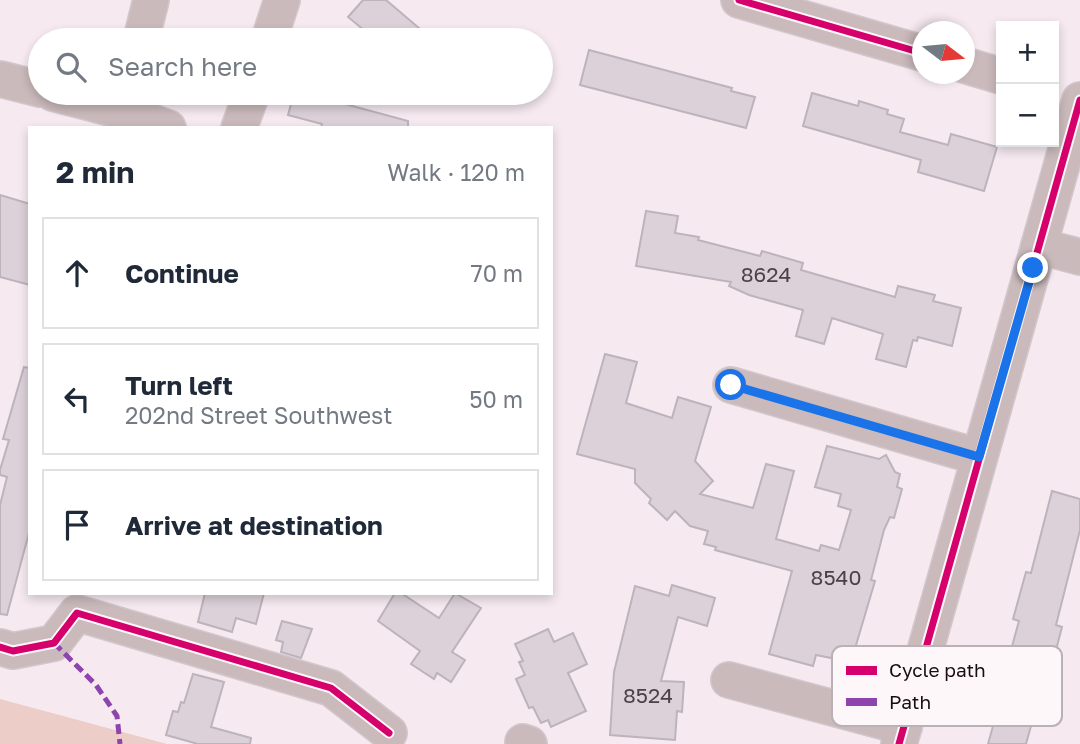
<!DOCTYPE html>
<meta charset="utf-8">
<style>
:root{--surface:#fff;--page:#f6f6f7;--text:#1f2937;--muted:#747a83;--line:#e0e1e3}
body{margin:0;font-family:"Golos Text",sans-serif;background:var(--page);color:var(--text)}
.controls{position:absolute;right:21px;top:21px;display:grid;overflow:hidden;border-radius:0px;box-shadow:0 4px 10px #0003}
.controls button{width:63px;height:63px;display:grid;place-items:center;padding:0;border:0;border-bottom:2px solid var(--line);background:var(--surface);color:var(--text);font:35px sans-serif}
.compass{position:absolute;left:912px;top:21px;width:63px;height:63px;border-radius:50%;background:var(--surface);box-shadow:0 4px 10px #0003;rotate:106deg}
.stop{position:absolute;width:21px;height:21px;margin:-16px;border:5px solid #1a73e8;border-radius:50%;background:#fff}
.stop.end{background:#1a73e8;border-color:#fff;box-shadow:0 2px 7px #0008}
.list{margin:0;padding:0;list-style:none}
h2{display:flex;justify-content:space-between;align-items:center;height:91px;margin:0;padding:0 28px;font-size:30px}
h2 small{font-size:23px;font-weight:400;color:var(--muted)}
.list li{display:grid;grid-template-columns:46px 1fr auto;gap:21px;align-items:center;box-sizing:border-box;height:112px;margin:0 14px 14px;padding:0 14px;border:2px solid var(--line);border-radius:0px}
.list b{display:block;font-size:26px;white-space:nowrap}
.list p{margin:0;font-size:23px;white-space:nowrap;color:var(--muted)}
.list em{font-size:23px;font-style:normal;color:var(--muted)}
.icon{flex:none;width:38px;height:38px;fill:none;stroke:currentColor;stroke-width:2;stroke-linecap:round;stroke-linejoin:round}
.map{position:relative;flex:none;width:1080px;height:744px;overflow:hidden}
.search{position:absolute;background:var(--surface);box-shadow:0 4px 10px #0003;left:28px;top:28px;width:525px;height:77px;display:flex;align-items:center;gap:18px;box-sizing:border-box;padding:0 24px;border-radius:38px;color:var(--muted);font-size:26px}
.panel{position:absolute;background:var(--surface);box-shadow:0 4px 10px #0003;left:28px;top:126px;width:525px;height:469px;border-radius:0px}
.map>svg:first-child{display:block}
.green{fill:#eccdc7}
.building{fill:#dcd1d9;stroke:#bdb3bb;stroke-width:2}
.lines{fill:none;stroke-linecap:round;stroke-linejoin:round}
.minor-casing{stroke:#d2c7cd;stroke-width:38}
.minor{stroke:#cbbabc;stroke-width:35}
.quiet{stroke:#8e44ad;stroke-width:5;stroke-dasharray:10 5;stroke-linecap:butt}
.cycleway-casing{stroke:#fef7fa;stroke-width:11}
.cycleway{stroke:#d6006c;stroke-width:7}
.route{stroke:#1a73e8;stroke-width:9}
.labels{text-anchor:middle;stroke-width:5;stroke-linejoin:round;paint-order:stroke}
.number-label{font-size:21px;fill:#4d4148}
.key{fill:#fef7fa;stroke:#b9b1b5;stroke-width:2}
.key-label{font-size:19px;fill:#190d13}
</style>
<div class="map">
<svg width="1080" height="744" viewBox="0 0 1080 744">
<rect width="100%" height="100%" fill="#f6eaf0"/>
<path class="green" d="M0,699l167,45h-167z"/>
<g class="building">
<path d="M363,0h23l47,40h-57l-28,-23z"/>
<path d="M589,50l143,38 -1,3 24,6 -9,31 -166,-43z"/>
<path d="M294,93h24l17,5 -1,3 74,20v7h-87l1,-4 -34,-9z"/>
<path d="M812,93l46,13 1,-5 29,9 -1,4 17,5 -4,13 48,13 3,-11 46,13 -13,44 -66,-19 3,-12 -118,-34z"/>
<path d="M0,195l30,9v81l-30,-8z"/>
<path d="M646,211l32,5 -3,17 24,4 -1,3 62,16 2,-5 41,12 -2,7 94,27 3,-11 37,9 -2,6 28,7 -9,38 -34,-9 -1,4 -4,-1 -7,27 -30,-8 7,-25 -51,-16 -8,26 -28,-8 7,-26 -54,-15 -20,-9 2,-4 -95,-16z"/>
<path d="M605,354l32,8 -11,41 46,15 6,-21 33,10 -16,54 18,20 -13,13 53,14 13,-44 28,7 -18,68 43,12 2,-6 18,5 12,-40 -13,-4 3,-12 -26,-7 12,-41 52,13 7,-4 9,17 5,2 -3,13 5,2 -8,29 -4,-1 -6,13 -13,50 4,1 -24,81 -35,-7 -3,11 -44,-12 23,-83 -77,-21 1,-3 -12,-3 4,-13 -18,-5 -15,-15 -8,9 -18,-17 2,-4 -16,-16v-14l-58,-15z"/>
<path d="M24,367l6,1v161l-23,86 -7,-1v-109l7,-28 -7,-2v-5l9,-30 -6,-1z"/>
<path d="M1052,491l28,8v31l-24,95 6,2 -16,62 11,3 -5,21 -16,-5 -10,36h-38l12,-43 -21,-5 8,-29 18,5 14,-51 -6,-2 13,-47 5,1z"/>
<path d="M672,585l43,13 -8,28 -29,-9 -17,64 23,1 -2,30 -5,-1 -2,29 -65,-5 4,-63 21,-86 34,10z"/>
<path d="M205,593h59l-8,31 -20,-6 -4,14 -34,-10z"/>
<path d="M395,593h6l38,25 16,-25 26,15 -29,44 13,8 -14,22 -14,-9 -3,6 -23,-15 9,-13 -42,-30z"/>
<path d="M282,621l30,8 -11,29 -20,-6 2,-10 -7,-2z"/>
<path d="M548,629l6,13 19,-9 14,31 -19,9 18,38 -35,16 -3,-7 -7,3 -8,-16 -4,1 -13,-29 9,-4 -6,-13 4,-1 -8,-17z"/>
<path d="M193,674l31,8 -13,45 40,11 -1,6h-52l-32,-9 7,-24 5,1 3,-10 3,1z"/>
</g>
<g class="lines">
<defs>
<g id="minor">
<path d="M739,0l183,53"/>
<path d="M141,40l10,-40"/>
<path d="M269,40l13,-40"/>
<path d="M964,65l37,11"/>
<path d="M0,79l40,10"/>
<path d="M53,93l69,18 46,17"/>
<path d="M239,128l13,-35"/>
<path d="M1039,246l41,11"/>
<path d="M731,385l248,72"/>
<path d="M0,647l13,4 41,-8 23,-30 254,75 58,45"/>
<path d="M729,680l175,47"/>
<path d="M523,742l6,2"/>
<path d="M899,744l181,-644"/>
</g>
</defs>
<use href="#minor" class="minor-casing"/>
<use href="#minor" class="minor"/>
<path class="quiet" d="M54,643l42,42 21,31 3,28"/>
<defs>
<g id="cycleway">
<path d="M739,0l183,53"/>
<path d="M0,647l13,4 41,-8 23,-30 254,75 58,45"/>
<path d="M899,744l181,-644"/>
</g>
</defs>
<use href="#cycleway" class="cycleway-casing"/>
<use href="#cycleway" class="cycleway"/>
</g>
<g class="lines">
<path class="route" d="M731,385l248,72 54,-189"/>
</g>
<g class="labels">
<g class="number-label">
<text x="766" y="282">8624</text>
<text x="836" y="585">8540</text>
<text x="648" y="703">8524</text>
</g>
</g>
<rect x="832" y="646" width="230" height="80" rx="10" class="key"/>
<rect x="846" y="666" width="31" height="9" fill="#d6006c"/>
<rect x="846" y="698" width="31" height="8" fill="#8e44ad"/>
<g class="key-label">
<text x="889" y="677">Cycle path</text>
<text x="889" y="709">Path</text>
</g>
</svg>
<div class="controls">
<button>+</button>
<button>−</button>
</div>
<svg class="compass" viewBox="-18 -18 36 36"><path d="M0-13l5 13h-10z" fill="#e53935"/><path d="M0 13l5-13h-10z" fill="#747a83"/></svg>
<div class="stop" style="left:731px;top:385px"></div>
<div class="stop end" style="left:1033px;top:268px"></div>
<div class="search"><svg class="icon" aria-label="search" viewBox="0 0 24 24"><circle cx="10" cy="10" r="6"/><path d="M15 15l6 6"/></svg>Search here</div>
<section class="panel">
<h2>2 min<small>Walk · 120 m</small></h2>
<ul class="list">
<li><svg class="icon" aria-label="ahead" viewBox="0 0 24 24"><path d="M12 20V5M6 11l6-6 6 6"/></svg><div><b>Continue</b></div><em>70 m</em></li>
<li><svg class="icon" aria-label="left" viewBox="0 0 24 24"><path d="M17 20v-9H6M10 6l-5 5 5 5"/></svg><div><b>Turn left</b><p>202nd Street Southwest</p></div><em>50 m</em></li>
<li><svg class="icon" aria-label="arrive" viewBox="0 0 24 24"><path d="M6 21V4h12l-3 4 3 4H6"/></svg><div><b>Arrive at destination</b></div></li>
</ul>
</section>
</div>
